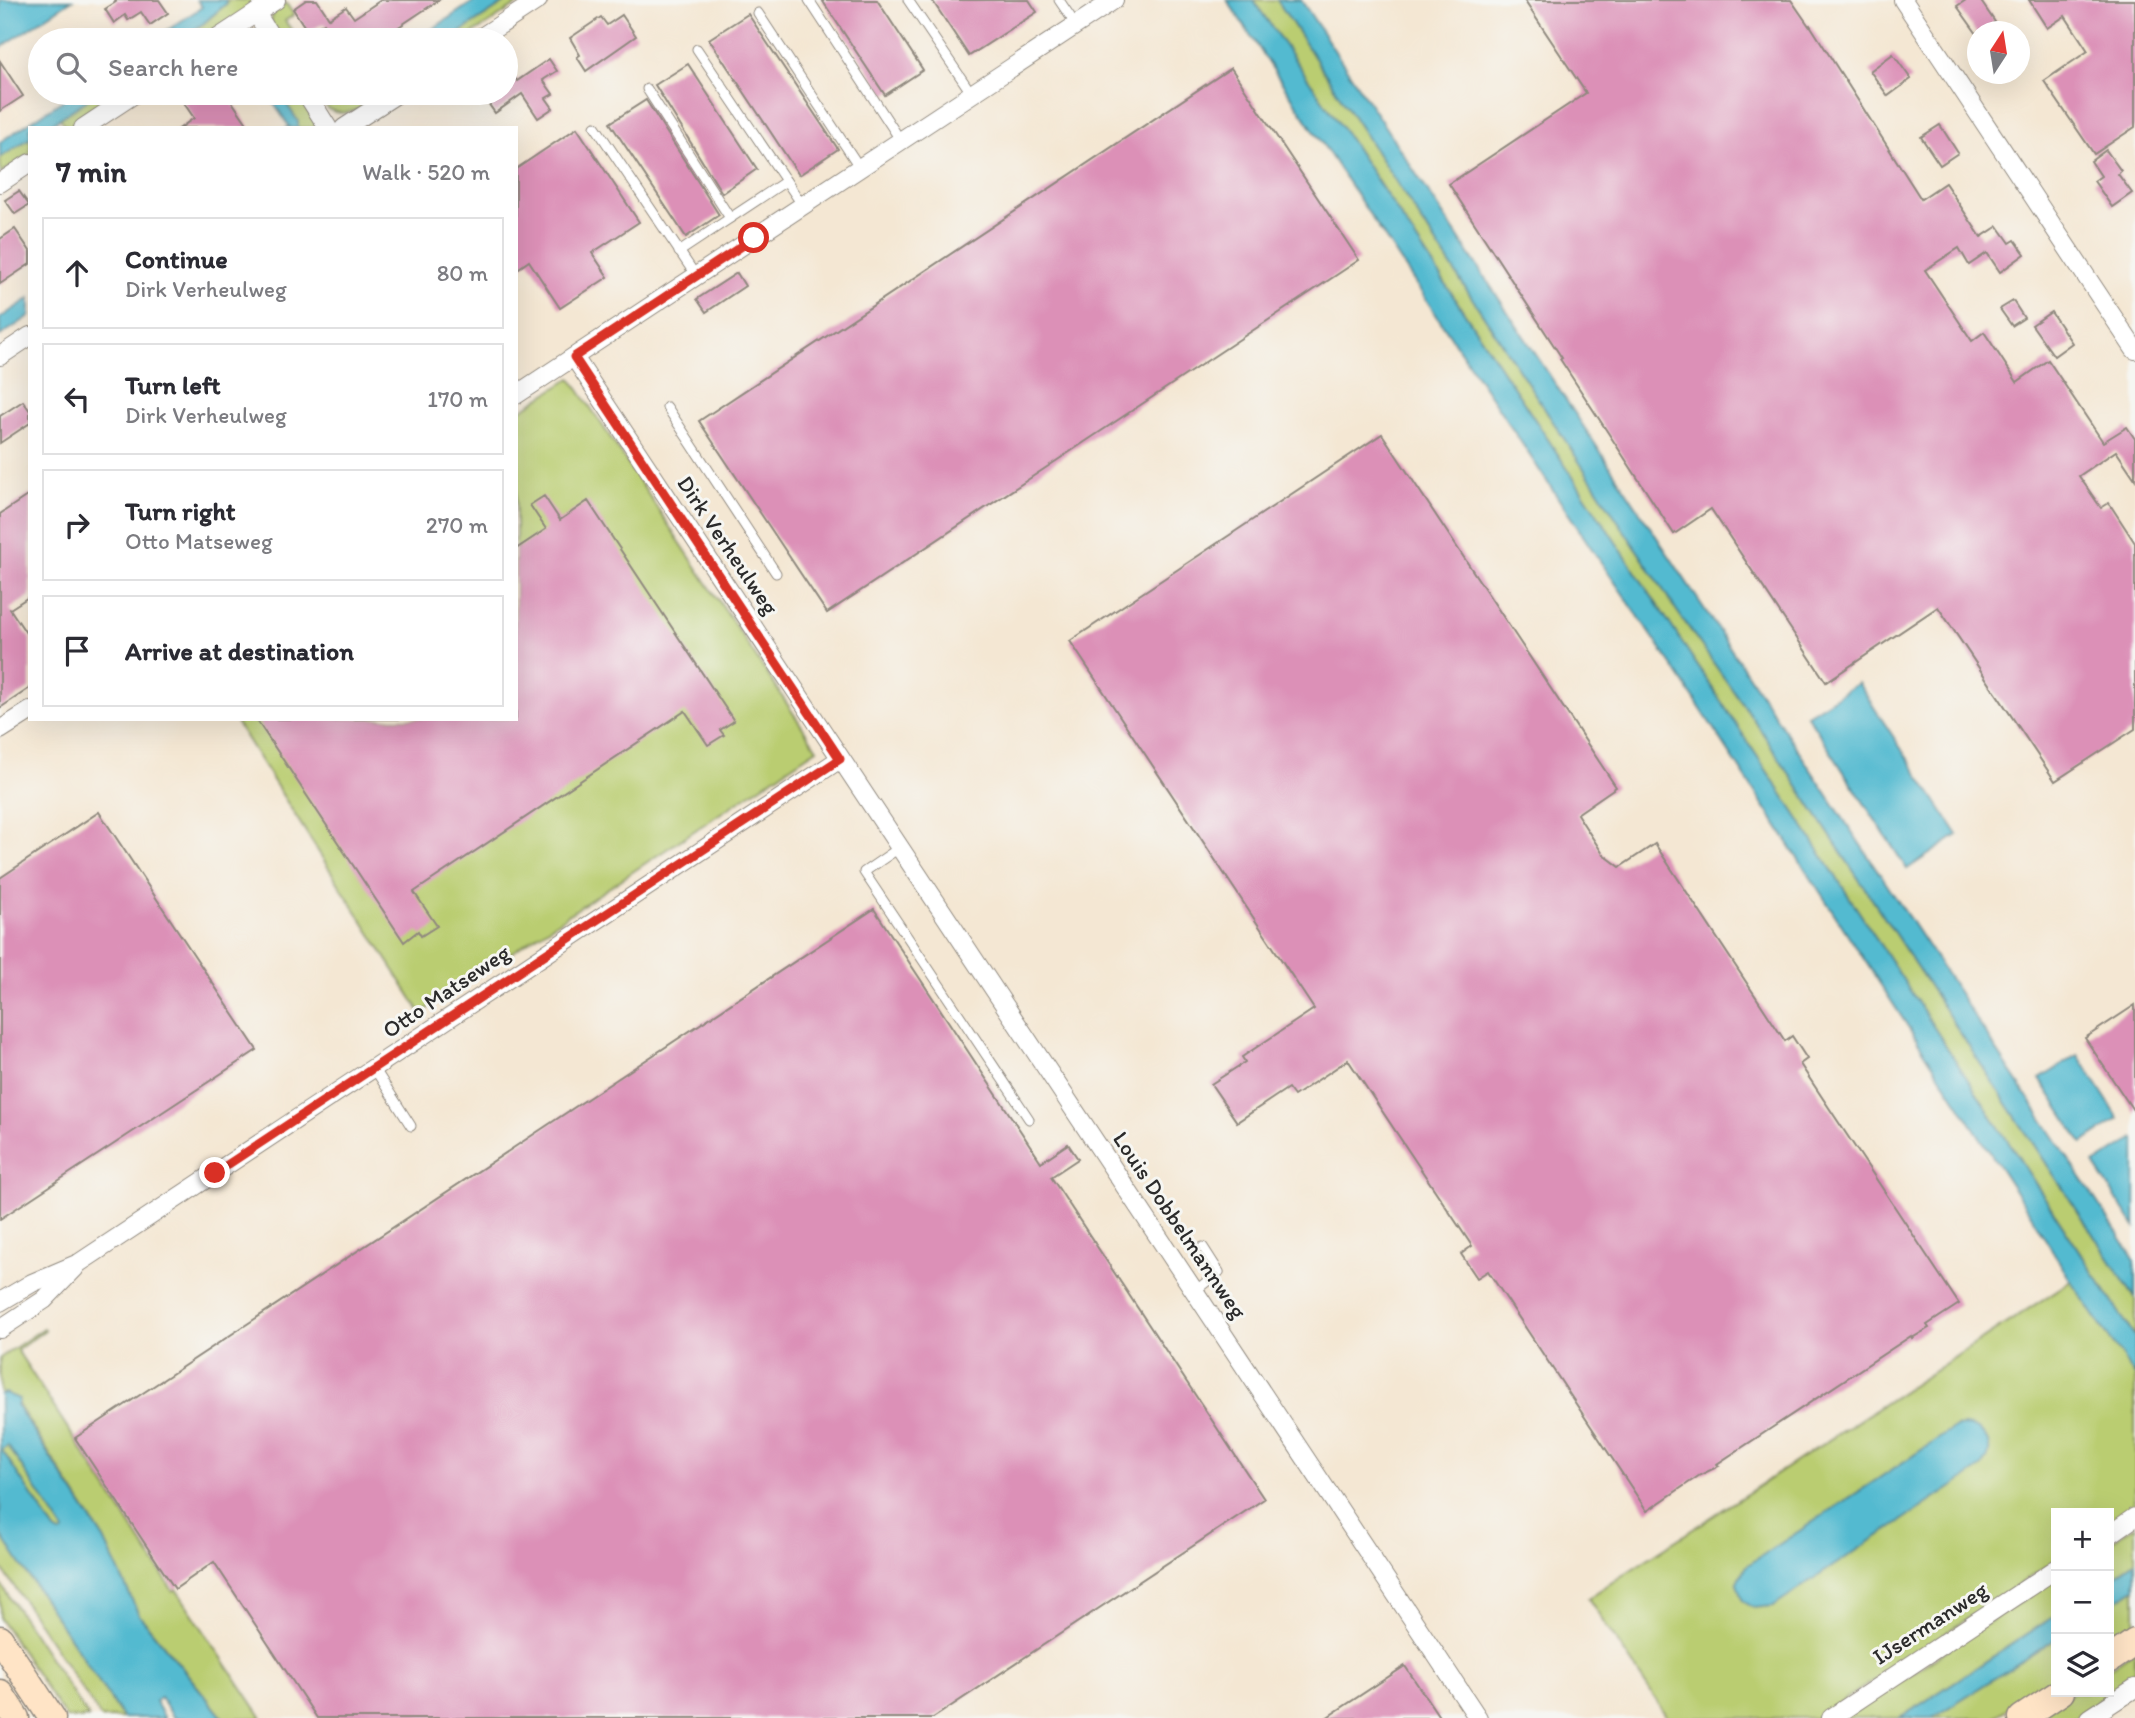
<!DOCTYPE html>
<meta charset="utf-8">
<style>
:root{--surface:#fff;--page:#f7f7f7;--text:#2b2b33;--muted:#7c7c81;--line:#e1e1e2}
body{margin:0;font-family:Itim,sans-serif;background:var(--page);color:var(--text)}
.controls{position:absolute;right:21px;bottom:21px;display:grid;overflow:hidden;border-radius:0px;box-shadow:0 7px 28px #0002}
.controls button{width:63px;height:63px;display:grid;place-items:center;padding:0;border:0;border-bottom:2px solid var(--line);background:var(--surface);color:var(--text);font:35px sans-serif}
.compass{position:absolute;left:1967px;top:21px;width:63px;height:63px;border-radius:50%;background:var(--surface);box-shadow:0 7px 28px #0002;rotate:12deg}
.stop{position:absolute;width:21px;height:21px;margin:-16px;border:5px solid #d93025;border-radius:50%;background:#fff}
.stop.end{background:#d93025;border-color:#fff;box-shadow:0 2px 7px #0008}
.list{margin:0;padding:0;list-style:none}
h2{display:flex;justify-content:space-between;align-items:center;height:91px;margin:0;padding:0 28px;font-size:30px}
h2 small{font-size:23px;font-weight:400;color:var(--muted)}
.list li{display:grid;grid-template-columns:46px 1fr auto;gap:21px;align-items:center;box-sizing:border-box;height:112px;margin:0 14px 14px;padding:0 14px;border:2px solid var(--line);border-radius:0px}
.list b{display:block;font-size:26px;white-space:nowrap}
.list p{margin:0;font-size:23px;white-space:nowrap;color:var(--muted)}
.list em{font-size:23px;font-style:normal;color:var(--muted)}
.icon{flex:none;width:38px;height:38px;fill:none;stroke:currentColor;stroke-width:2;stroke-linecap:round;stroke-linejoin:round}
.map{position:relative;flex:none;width:2135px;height:1718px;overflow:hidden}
.search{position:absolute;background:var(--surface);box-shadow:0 7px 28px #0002;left:28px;top:28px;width:490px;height:77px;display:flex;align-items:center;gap:18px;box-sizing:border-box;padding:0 24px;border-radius:38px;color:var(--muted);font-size:26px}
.panel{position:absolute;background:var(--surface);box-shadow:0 7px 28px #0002;left:28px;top:126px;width:490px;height:595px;border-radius:0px}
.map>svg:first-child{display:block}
.green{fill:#bacd71;stroke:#727c4e;stroke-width:2}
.water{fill:#52bad0;stroke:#3e727e;stroke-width:2;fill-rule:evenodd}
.building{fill:#dc90b7}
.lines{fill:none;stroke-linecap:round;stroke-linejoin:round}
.service-casing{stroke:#90897f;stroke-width:11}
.minor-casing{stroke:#90897f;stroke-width:20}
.secondary-casing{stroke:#90897f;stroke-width:29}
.service{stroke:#fff;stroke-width:9}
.minor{stroke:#fff;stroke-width:18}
.secondary{stroke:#ffe4c6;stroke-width:26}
.route{stroke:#d93025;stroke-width:9}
.labels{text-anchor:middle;stroke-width:6;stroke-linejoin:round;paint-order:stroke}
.street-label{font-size:23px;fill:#2b2b2b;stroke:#f6f6f2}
</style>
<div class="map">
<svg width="2135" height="1718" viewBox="0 0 2135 1718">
<rect width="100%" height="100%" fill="#f6f6f2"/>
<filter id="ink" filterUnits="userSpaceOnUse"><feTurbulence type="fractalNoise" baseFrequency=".0143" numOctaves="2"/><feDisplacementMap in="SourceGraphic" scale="14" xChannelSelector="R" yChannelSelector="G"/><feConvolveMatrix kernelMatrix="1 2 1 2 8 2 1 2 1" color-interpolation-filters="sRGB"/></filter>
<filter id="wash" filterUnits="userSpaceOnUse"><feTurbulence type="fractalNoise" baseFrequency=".00686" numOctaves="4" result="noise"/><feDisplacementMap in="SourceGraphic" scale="28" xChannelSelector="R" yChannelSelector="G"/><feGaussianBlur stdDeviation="1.57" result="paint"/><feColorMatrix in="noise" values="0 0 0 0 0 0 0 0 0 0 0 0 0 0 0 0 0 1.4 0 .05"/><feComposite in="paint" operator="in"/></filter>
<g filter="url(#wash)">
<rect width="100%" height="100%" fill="#f4e7d3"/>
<g class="green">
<path d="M225,0h38l-61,40h-24l26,-17 23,-20z"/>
<path d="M509,0h15l-61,40h-15z"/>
<path d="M1253,0h24l400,611 81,115 377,572v39l-339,-522 -453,-686z"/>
<path d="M286,3l8,12 -9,6 14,19h-17l-11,-17 1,-9z"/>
<path d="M98,93h25l-56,35 -7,-10z"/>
<path d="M279,93h21l17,30 -1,5h-18v-7z"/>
<path d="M317,93h17l9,7h12l14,-7h14c-18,12 -33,27 -55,16z"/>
<path d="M30,138v16l-29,19 -1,-15z"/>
<path d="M571,378l246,371 -396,264 -187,-294h282v-306z"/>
<path d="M2071,1281l64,95v131l-26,18v-12h-53v47l-239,158h-149l-80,-120z"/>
<path d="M44,1328l1,2 -28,20 156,241 3,-2 86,129h-39l-84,-103 -35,-76 -87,-136 -12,-10 -5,1v-36z"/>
<path d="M8,1445l57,86 -5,3 -5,-3 -54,-82z"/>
<path d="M2135,1526v36l-26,18v-37z"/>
<path d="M0,1533l123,185h-22l-101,-153z"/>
<path d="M2056,1578v37l-156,103h-56z"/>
<path d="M0,1583l89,135h-23l-66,-99z"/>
<path d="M2135,1588v36l-26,17v-36z"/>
<path d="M2056,1639v37l-63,42h-61z"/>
<path d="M2135,1650v28l-60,40h-42l39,-26h37v-24z"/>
</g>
<g class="water">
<path d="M0,0h72l-72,48z"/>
<path d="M197,0h28l2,3 -23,20 -26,17h-25l49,-33z"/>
<path d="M476,0h33l-61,40h-32z"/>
<path d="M1227,0h26l90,129 453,686 339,522v39l-64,-95 -42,-69 -355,-544 -80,-116z"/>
<path d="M1277,0h24l818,1235 16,26v37l-377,-572 -81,-115z"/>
<path d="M74,93h24l-53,35h-15v10l-30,20v-16z"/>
<path d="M267,93h12l19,28v7h-11l2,-2z"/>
<path d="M30,298v18l-30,20v-18z"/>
<path d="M1858,683l100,152 -51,34 -100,-154z"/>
<path d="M2078,1055l41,64 -37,24 -42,-64z"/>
<path d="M2135,1138v89l-41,-63z"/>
<path d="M5,1393l14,6 -2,7 87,133 35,76 84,103h-49l-14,-21 -5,4 10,17h-42l-123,-185v-139zM7,1446h1l56,85 -4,3 -5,-3 -53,-81z"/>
<path d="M1965,1426c23,4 32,23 16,42l-208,138 -19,2 -11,-7 -6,-17 8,-17 211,-140z"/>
<path d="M2135,1562v26l-26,17v-25z"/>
<path d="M2056,1615v24l-124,79h-32z"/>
</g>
<g id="blocks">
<g class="building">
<path d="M115,0h44l9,13 -18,12 -9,-13 -13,8 -3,-5 -11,8 -9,-14 11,-7z"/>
<path d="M306,0h11l12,18 17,-11 8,11 27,-18h58l-60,40h-43l-12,-17 -16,9 -15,-23z"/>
<path d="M822,0h55l46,70 -38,25z"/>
<path d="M932,0h97l8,12 -68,44z"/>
<path d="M1524,0h267l18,26 1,-1 111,174 24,-16 36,54 17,-11 12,17 5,-3 10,14 -25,18 -13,-19 -18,12 -10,-17 -34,22 47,71 12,-9 33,50 31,-22 55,82 24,-15 8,12v40l-19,-28 -37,25 22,32 8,-5 26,40v186l-80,52 -117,-174 -112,75 -115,-173 -37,25 -114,-175 2,-1 -113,-174 137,-91z"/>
<path d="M1966,0h14l15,22 -18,12 -20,-28z"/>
<path d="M2029,0h106v127l-41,27 -50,-73 44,-30 -23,-35 -18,12z"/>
<path d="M748,14l90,135 -39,26 -90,-136z"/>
<path d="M622,15l14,21 -50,35 -9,-14 3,-2 -10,-17 31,-21 6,8z"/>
<path d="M1893,54l18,25 -23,17 -18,-25z"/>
<path d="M549,59l8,12 -14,9 10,14 -7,4 7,10 -15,10 -16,-24 -27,19 -14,-20h25v-29l11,17z"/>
<path d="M0,61l23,35 -23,15z"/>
<path d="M688,64l69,105 -35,24 -67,-108z"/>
<path d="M1231,68l128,192 -532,353 -128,-192z"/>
<path d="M177,93h49l24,35h-70l14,-10z"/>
<path d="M646,100l73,115 -33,22 -76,-114z"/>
<path d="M1940,125l18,28 -18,12 -19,-28z"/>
<path d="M577,128l62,94 -47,31 16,24 -48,31 -31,-47 -13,9v-101z"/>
<path d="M2106,150l15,21 -3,3 14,19 -20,14 -18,-26 7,-5 -10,-15z"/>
<path d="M19,191l10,14 -14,9 -10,-14z"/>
<path d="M15,229l15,22v13l-30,20v-45z"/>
<path d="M737,273l8,13 -39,26 -9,-13z"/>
<path d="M2013,301l11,17 -12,8 -12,-17z"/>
<path d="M2051,312l21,31 -18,13 -22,-31z"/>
<path d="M23,401l7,10v12l-30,20v-27z"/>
<path d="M1382,434l234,353 -39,27 26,40 17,13 35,-23 130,197 7,-5 15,23 -7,5 159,240 -32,21 2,3 -17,10 -1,-2 -194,128 2,2 -19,9 -53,36 -159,-240 -11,7 -16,-24 11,-8 -124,-186 -54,36 -6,-8 -51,34 -26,-38 34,-22 -3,-5 72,-48 -244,-368z"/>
<path d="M30,494v102l-20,13 20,30v49l-30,20v-194z"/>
<path d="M544,496l16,24 28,-19 146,220 -14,9 4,5 -16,10 -23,-34 -271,181 23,34 -16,10 -3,-5 -14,11 -148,-223h260v-170l30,-20 -16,-24z"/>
<path d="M99,812l158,238 -257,169v-341z"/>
<path d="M874,909l167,253 27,-18 10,15 -27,18 213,322 -331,219h-616l-103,-156 -39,27 -100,-151z"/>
<path d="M2135,1005v108l-50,-75z"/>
<path d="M1405,1666l35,52h-114z"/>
</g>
</g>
</g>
<g filter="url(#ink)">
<use href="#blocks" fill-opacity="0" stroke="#90897f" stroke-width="2"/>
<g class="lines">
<defs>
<g id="service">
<path d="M809,0l92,141"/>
<path d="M908,0l64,94"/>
<path d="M1059,0l17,25"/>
<path d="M758,13l102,155"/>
<path d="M697,49l106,157"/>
<path d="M647,89l83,129"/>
<path d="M595,126l101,150"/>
<path d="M679,252l107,-71"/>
<path d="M667,407l109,166"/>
<path d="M899,848l-35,24 165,247"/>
<path d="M374,1068l37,58"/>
<path d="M1195,1291l24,-19 -16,-25"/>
</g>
<g id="minor">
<path d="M1903,0l232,350"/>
<path d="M256,13l17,27"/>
<path d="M215,40l61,-40"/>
<path d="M477,40l61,-40"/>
<path d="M306,93l22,35"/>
<path d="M83,128l53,-35"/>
<path d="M344,128l54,-35"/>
<path d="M0,183l30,-20"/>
<path d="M0,356l30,-20"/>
<path d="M574,357l904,1361"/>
<path d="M516,395l598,-395"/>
<path d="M0,730l30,-19"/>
<path d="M0,1302l32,-19 47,-20 761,-504"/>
<path d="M0,1329l44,-29 31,-32"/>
<path d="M2109,1535l26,-18"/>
<path d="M1831,1718l225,-149"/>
<path d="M2089,1718l46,-30"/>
</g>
<g id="secondary">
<path d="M0,1639l52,79"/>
<path d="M2109,1660l26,-18"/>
<path d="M0,1693l16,25"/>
<path d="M2022,1718l39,-26"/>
</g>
</defs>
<use href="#service" class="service-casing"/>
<use href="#minor" class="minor-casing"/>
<use href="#secondary" class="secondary-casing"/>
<use href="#service" class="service"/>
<use href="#minor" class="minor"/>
<use href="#secondary" class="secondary"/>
</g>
</g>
<g class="lines" filter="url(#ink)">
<path class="route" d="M215,1173l625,-414 -266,-402 180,-119"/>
</g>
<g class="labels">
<g class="street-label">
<text transform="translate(728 545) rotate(56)" y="8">Dirk Verheulweg</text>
<text transform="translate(446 991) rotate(-34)" y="8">Otto Matseweg</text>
<text transform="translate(1180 1225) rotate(56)" y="8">Louis Dobbelmannweg</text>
<text transform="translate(1930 1623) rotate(-33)" y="8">IJsermanweg</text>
</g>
</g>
</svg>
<div class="controls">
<button>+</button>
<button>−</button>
<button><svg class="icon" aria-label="layers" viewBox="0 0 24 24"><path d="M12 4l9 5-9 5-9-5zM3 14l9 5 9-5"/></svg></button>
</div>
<svg class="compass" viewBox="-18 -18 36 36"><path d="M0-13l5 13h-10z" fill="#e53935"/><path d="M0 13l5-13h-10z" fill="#7c7c81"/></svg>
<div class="stop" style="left:754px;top:238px"></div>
<div class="stop end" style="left:215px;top:1173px"></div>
<div class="search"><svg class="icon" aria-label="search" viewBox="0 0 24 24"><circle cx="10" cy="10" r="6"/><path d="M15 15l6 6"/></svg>Search here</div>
<section class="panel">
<h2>7 min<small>Walk · 520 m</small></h2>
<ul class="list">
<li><svg class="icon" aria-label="ahead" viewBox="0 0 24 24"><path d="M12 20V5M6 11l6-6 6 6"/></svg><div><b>Continue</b><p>Dirk Verheulweg</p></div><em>80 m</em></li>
<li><svg class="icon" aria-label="left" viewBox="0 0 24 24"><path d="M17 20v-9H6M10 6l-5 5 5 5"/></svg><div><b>Turn left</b><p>Dirk Verheulweg</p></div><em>170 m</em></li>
<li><svg class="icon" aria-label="right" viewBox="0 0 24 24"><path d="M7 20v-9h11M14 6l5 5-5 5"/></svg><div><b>Turn right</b><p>Otto Matseweg</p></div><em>270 m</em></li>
<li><svg class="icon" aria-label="arrive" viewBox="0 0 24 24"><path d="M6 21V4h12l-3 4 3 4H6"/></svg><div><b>Arrive at destination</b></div></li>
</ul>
</section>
</div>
